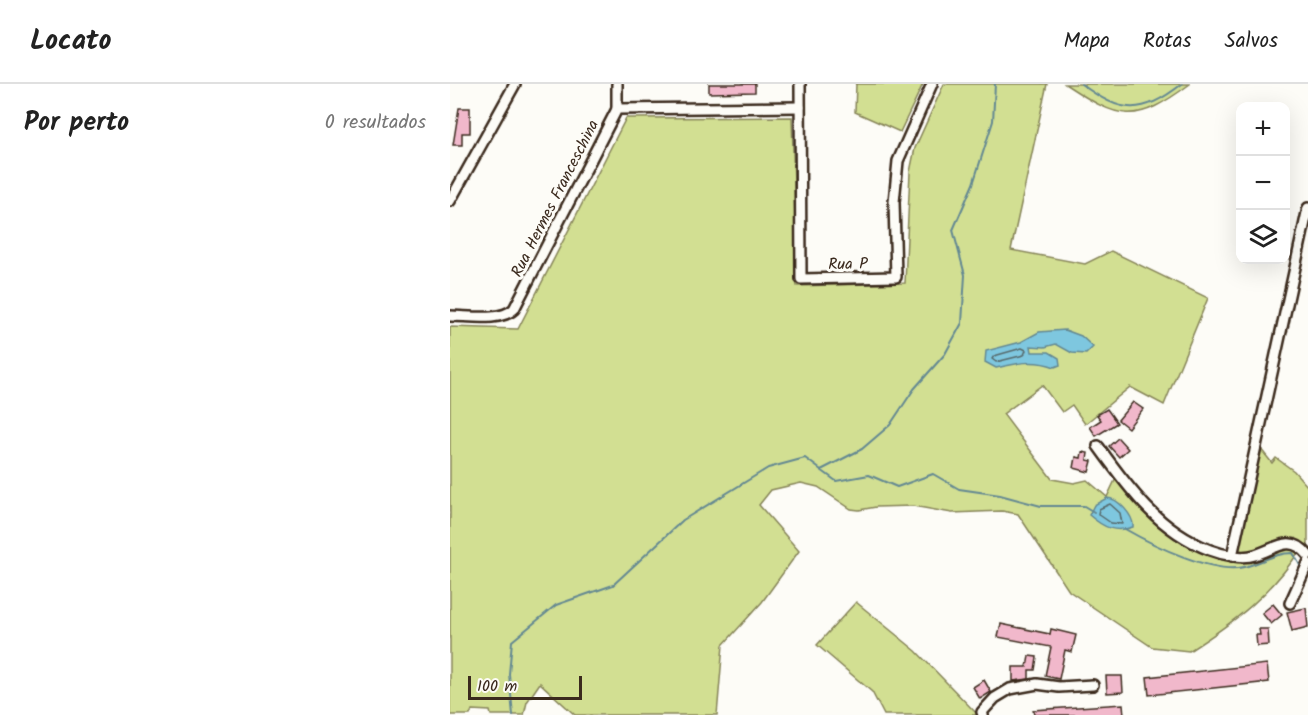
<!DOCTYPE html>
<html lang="pt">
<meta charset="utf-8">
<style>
:root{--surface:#fff;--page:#f6f6f6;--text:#222;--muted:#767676;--line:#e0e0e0}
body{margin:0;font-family:Kalam,sans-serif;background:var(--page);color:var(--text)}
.controls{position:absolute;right:18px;top:18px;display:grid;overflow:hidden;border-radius:12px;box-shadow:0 6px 24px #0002}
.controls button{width:54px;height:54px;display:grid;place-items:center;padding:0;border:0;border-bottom:2px solid var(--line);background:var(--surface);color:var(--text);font:30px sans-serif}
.scale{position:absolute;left:18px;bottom:15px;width:114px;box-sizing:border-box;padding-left:6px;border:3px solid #3b2a1e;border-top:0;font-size:16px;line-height:21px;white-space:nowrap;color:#3b2a1e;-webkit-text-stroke:4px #fdfcf7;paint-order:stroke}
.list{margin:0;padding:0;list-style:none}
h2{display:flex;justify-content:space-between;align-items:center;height:78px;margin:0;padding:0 24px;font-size:26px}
h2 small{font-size:20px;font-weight:400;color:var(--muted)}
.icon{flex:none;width:33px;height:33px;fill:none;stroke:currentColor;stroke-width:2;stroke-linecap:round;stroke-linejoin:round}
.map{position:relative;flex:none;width:858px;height:631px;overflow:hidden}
header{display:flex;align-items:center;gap:36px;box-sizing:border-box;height:84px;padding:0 30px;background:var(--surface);border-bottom:2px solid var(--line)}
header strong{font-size:28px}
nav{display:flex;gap:33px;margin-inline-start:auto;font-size:21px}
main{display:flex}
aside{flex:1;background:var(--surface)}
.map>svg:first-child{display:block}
.green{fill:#d2df92;stroke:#868458;stroke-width:1.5}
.water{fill:#7ec7df;stroke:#638892;stroke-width:1.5}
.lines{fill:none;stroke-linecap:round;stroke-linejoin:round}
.shore{stroke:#56696b;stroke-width:1.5}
.stream{stroke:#638892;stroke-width:2}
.building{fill:#f1b8cb;stroke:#3b2a1e;stroke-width:1.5}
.minor-casing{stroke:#3b2a1e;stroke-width:14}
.minor{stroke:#fdfcf7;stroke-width:9}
.labels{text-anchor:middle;stroke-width:6;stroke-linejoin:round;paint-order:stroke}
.street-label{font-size:16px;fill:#3b2a1e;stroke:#fdfcf7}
</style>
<header>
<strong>Locato</strong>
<nav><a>Mapa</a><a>Rotas</a><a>Salvos</a></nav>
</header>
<main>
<aside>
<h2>Por perto<small>0 resultados</small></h2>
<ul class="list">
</ul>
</aside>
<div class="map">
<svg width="858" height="631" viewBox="0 0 858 631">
<rect width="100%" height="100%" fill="#fdfcf7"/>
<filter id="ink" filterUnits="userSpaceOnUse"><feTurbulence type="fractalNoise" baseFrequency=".0167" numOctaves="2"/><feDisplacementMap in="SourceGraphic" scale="12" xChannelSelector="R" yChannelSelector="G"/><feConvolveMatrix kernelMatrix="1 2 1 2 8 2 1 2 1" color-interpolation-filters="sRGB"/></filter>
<g filter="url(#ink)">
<g class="green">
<path d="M406,0h67l-23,48 -45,-20z"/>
<path d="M494,0h103l-36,166 74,14 26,-13 97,47 -44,107 -34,-18 -45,37 -13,-19 -10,7 -20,-27 -39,29 49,65 22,4 13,-3 20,17 11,-23 65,64 49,18 28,-108 12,15 4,-5 18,13 14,16v68l-7,-7c-28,45 -68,75 -112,103l-37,-4 -83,-56 -51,-77 -16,-3 -50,2 -39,-7 -37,1 -17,3 -8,-1 -33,-22 -17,-4 -30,7 -12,15 40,46 -37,51 -39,43 -6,70h-142l-35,-32 -13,19 -3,13h-33l-1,-4 -18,-1 -2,5h-20v-388l68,2 108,-211 166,-1 5,169 108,-3 5,-111 5,-24z"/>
<path d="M615,0h125c-55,41 -69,37 -125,0z"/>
<path d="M406,518l60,49 62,64h-94l-12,-23 -55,-47z"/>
</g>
<g class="water">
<path d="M615,246l16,6 12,11 -7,7 -14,-1 -16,-9 -11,3 -14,-1 1,6h17l10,6 1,7 -5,2c-21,-8 -38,-4 -59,1l-11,-6 1,-11 35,-9 18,-10z"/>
<path d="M657,414c11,0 27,18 26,29 -18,6 -29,1 -44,-12l5,-10z"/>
</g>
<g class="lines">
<g class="shore">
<path d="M572,264l4,2 -2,5 -28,7 -4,-3 2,-3z"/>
<path d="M660,420l10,9 2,11 -11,-1 -13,-9 1,-5z"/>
</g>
<g class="stream">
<path d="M631,0c41,30 60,32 101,0"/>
<path d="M371,386l15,11 33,-6 28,12 36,-13 26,15 41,6 41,11h43l10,6"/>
<path d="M675,445c26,15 89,46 119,38 18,-4 30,-14 49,-14l8,14"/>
<path d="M63,631l-4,-41 3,-33 44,-36 57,-20 70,-65 85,-52 37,-10 16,12 41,-21 28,-24 24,-36 31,-35 17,-31 3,-48 -12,-45 20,-46 20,-63 2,-37"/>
</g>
</g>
<g class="building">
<path d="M259,0h46v8l-46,1z"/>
<path d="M9,24h11v25h-8v12h-9z"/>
<path d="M683,318l10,7 -15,19 -10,-8z"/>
<path d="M657,325l10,14 -21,13 -6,-9 11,-7 -4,-5z"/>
<path d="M668,354l10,11 -9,8 -10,-11z"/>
<path d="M632,368l6,1 -1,7 5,1 -3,11 -15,-4 2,-11 5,1z"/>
<path d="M823,520l9,11 -11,9 -9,-11z"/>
<path d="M856,524l2,19 -16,4 -5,-19z"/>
<path d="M551,540l49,10 1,-5 25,6 -4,17 -7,-2 -6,29 -14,-3 6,-29 -53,-10z"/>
<path d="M809,545h9l1,16 -12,1 -1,-11h4z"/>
<path d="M579,572l8,1 -2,13h-6v9l-16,2v-14h14z"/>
<path d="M817,580l2,18 -120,13 -2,-18z"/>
<path d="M656,592h16l1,16 -16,1z"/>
<path d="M534,596l7,12 -11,7 -7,-12z"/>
<path d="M673,620l1,11h-90l-1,-5z"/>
</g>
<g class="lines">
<defs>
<g id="minor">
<path d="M167,0v25"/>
<path d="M350,0l1,195 95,-2 -2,-75 4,-41 34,-77"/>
<path d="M0,117l65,-117"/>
<path d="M0,232c19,0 50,6 64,-7l103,-200 183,-2"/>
<path d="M648,362c31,43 61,85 112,104 13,5 32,9 45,5 21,-6 35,-22 53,0"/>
<path d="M782,472l76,-348"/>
<path d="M840,519l18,-40"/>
<path d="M533,631l-1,-3 13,-14 15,-9 27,-5 22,3 34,-2"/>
</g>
</defs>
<use href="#minor" class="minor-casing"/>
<use href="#minor" class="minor"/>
</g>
</g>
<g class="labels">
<g class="street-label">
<text transform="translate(104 114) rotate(-63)" y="6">Rua Hermes Franceschina</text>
<text transform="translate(398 179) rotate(-1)" y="6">Rua P</text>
</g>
</g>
</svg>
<div class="controls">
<button>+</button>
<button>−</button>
<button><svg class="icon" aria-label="layers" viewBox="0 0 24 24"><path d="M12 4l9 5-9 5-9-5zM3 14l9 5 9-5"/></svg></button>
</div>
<div class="scale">100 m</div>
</div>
</main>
